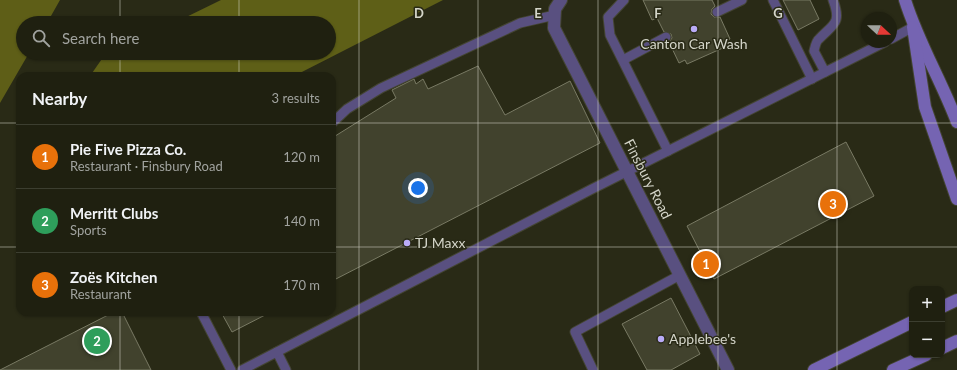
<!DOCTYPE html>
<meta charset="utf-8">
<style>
:root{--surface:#1f2010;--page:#2c2d1e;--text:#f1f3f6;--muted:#a1a39f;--line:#3c3e30;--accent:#b45309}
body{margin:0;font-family:Lato,sans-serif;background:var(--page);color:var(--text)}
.controls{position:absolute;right:12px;bottom:12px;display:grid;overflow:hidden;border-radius:8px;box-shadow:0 1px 3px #0004}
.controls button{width:36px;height:36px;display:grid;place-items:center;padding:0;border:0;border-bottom:1px solid var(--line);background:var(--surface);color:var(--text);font:20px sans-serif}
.compass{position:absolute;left:861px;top:12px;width:36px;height:36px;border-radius:50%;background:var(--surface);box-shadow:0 1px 3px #0004;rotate:112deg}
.you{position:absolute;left:418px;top:188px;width:14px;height:14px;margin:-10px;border:3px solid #fff;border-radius:50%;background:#1a73e8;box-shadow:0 0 0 6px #1a73e833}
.badge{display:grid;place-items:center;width:26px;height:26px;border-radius:50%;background:var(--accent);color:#fff;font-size:13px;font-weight:700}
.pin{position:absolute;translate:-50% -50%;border:2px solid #fff;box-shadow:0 1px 4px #0006}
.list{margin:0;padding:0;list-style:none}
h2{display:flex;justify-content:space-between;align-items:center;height:52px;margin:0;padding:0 16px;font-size:17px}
h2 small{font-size:13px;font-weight:400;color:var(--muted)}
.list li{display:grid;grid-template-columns:26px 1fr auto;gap:12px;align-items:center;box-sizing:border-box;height:64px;padding:0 16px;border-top:1px solid var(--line)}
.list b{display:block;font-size:15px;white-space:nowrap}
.list p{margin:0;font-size:13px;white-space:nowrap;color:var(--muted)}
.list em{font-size:13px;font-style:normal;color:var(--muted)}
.icon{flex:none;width:22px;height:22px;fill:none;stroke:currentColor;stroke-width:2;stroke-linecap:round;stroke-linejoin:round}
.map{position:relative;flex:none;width:957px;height:370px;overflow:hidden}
.search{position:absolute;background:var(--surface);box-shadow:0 1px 3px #0004;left:16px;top:16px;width:320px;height:44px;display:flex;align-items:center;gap:10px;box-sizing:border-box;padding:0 14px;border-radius:22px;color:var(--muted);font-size:15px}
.panel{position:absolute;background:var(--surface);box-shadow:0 1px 3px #0004;left:16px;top:72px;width:320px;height:244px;border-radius:12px}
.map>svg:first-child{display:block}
.forest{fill:#5e5e17}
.water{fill:#5e5f17}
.building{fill:#41422d;stroke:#797a64}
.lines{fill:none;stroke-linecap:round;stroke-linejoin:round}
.lane-casing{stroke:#444533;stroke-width:11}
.street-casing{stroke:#444533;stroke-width:14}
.secondary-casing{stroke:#444533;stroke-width:14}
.lane{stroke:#595080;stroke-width:9}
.street{stroke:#595080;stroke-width:12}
.secondary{stroke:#7564b2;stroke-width:12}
.grid{fill:none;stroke:#d4d5c9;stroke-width:1;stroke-opacity:0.55}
.poi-dot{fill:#b9abf7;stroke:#292a16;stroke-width:1.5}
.labels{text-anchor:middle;stroke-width:3;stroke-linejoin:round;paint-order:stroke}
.poi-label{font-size:14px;fill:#d4d5c9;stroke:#292a16;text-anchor:start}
.street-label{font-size:14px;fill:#d4d5c9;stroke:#292a16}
.grid-label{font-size:13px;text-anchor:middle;font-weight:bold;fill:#d4d5c9;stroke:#292a16;stroke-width:3;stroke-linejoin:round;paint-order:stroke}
</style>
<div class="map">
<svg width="957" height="370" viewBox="0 0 957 370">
<rect width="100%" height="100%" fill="#292a16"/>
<path class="forest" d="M0,0h60l-13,23h-24v30h6l-29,50z"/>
<path class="water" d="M221,0h222l-149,76h-204l16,-23h223v-30h-155z"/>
<g class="building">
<path d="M643,0h69l3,6 -3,3 -1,5 3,3h6l10,22 -7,3 2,5 -38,17 -2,-4 -6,3 -10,-21 3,-4 -1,-4 -7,-2 -7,-14 -5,2z"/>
<path d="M783,0h27l9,19 -21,11z"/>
<path d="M478,66l27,49 65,-34 30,62 -268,138v-143l64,-40 -4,-8 22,-11 2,5 7,-5 5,10z"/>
<path d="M846,142l28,54 -160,83 -27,-53z"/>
<path d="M671,298l29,56 -29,16h-24l-25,-46z"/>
<path d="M114,312h8l29,58h-151z"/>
<path d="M221,312h50l-39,20z"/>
</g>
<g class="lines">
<defs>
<g id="lane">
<path d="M624,0l-16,17 2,18 58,116"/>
<path d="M773,0l39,79"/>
<path d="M717,12l25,-12"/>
<path d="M891,39l22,-12"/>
<path d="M623,60l43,-23"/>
<path d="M825,72l-11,-21c1,-4 2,-10 5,-12 14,-15 23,-15 14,-39"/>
<path d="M332,123l15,-14 34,-21 139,-65 35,-8"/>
<path d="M201,312l30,58"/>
<path d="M277,352l9,18"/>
<path d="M242,370l350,-181 293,-147"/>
<path d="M593,370l-18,-38 105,-57"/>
</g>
<path id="street" d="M561,0l-6,9 -1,19 174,342"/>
<g id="secondary">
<path d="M905,0c13,42 36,80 52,122"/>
<path d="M913,27l12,80 32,92"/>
<path d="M942,307l15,-7"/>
<path d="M942,348l15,-7"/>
<path d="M814,370l98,-48"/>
<path d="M893,370l33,-15"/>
</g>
</defs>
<use href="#lane" class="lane-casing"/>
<use href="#street" class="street-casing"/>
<use href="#secondary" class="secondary-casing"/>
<use href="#lane" class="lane"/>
<use href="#street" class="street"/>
<use href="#secondary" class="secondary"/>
</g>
<path class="grid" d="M120,0v23M239,0v23M359,0v370M478,0v370M598,0v370M718,0v370M837,0v370M120,53v23M239,53v23M0,123h20M332,123h625M0,247h20M332,247h625M120,312v58M239,312v58"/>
<g class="poi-dot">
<circle cx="694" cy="29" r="4"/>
<circle cx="407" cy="243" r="4"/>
<circle cx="661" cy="339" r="4"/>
</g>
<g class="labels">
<g class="poi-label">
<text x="694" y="49" text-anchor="middle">Canton Car Wash</text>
<text x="415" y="248">TJ Maxx</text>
<text x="669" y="344">Applebee's</text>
</g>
<g class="street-label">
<text transform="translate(648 179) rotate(63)" y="5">Finsbury Road</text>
</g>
</g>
<g class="grid-label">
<text x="419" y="18">D</text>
<text x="538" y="18">E</text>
<text x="658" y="18">F</text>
<text x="778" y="18">G</text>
</g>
</svg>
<div class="controls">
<button>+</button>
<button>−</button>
</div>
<svg class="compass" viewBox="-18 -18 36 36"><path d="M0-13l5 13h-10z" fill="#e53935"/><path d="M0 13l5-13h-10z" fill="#a1a39f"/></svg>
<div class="you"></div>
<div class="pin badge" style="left:706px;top:264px;background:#e8710a">1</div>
<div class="pin badge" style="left:97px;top:341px;background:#2e9e5b">2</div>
<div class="pin badge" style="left:833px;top:204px;background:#e8710a">3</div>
<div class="search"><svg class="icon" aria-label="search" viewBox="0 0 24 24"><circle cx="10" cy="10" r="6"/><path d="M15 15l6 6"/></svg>Search here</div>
<section class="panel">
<h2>Nearby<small>3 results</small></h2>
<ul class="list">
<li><span class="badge" style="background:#e8710a">1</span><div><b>Pie Five Pizza Co.</b><p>Restaurant · Finsbury Road</p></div><em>120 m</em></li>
<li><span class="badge" style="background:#2e9e5b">2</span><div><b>Merritt Clubs</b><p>Sports</p></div><em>140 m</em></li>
<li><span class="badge" style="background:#e8710a">3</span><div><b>Zoës Kitchen</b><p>Restaurant</p></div><em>170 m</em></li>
</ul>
</section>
</div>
